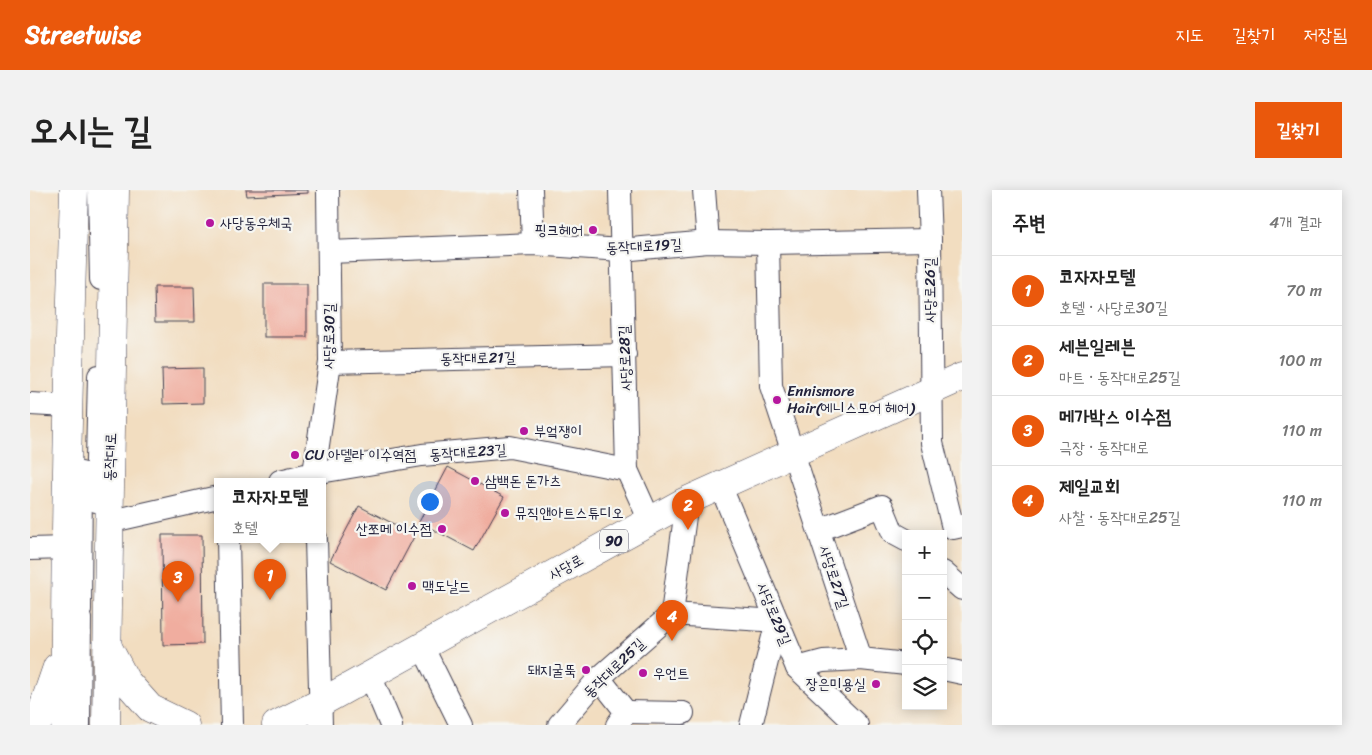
<!DOCTYPE html>
<html lang="ko">
<meta charset="utf-8">
<style>
:root{--surface:#fff;--page:#f2f2f2;--text:#222;--muted:#767676;--line:#e0e0e0;--accent:#ea580c}
body{margin:0;font-family:Sriracha,"Poor Story",sans-serif;background:var(--page);color:var(--text)}
.controls{position:absolute;right:15px;bottom:15px;display:grid;overflow:hidden;border-radius:0px;box-shadow:0 2px 12px #0003}
.controls button{width:45px;height:45px;display:grid;place-items:center;padding:0;border:0;border-bottom:1px solid var(--line);background:var(--surface);color:var(--text);font:25px sans-serif}
.you{position:absolute;left:399px;top:311px;width:18px;height:18px;margin:-12px;border:4px solid #fff;border-radius:50%;background:#1a73e8;box-shadow:0 0 0 8px #1a73e833}
.badge{display:grid;place-items:center;width:32px;height:32px;border-radius:50%;background:var(--accent);color:#fff;font-size:16px;font-weight:700}
.pin{position:absolute;translate:-50% -41px;filter:drop-shadow(0 1px 2px #0008)}
.pin::after{content:'';position:absolute;top:26px;width:18px;height:15px;background:inherit;clip-path:polygon(0 0,100% 0,50% 100%)}
.popup{position:absolute;left:184px;top:288px;width:112px;height:65px;box-sizing:border-box;display:grid;place-content:center;border-radius:0px;background:var(--surface);filter:drop-shadow(0 1px 4px #0005);font-size:16px;white-space:nowrap;color:var(--muted)}
.popup b{font-size:19px;color:var(--text)}
.popup::after{content:'';position:absolute;left:50%;top:100%;margin-left:-10px;border:10px solid transparent;border-top-color:var(--surface)}
.list{margin:0;padding:0;list-style:none}
h2{display:flex;justify-content:space-between;align-items:center;height:65px;margin:0;padding:0 20px;font-size:21px}
h2 small{font-size:16px;font-weight:400;color:var(--muted)}
.list li{display:grid;grid-template-columns:32px 1fr auto;gap:15px;align-items:center;box-sizing:border-box;height:70px;padding:0 20px;border-top:1px solid var(--line)}
.list b{display:block;font-size:19px;white-space:nowrap}
.list p{margin:0;font-size:16px;white-space:nowrap;color:var(--muted)}
.list em{font-size:16px;font-style:normal;color:var(--muted)}
.icon{flex:none;width:28px;height:28px;fill:none;stroke:currentColor;stroke-width:2;stroke-linecap:round;stroke-linejoin:round}
.map{position:relative;flex:none;width:932px;height:535px;overflow:hidden;border-radius:0px}
header{display:flex;align-items:center;gap:30px;box-sizing:border-box;height:70px;padding:0 25px;background:var(--accent);color:#fff}
header strong{font-size:24px}
nav{display:flex;gap:28px;margin-inline-start:auto;font-size:18px}
.intro{display:flex;align-items:center;justify-content:space-between;box-sizing:border-box;height:120px;padding:0 30px}
h1{margin:0;font-size:35px}
.button{padding:12px 22px;border-radius:0px;background:var(--accent);color:#fff;font-size:18px;font-weight:700}
main{display:flex;gap:30px;padding:0 30px}
aside{flex:1;background:var(--surface);border-radius:0px;box-shadow:0 2px 12px #0003}
.map>svg:first-child{display:block}
.building{fill:#f0ad9f}
.lines{fill:none;stroke-linecap:round;stroke-linejoin:round}
.minor-casing{stroke:#413e4f;stroke-width:24}
.major-casing{stroke:#413e4f;stroke-width:29}
.minor{stroke:#fff;stroke-width:22}
.major{stroke:#fff;stroke-width:28}
.poi-dot{fill:#b5179e;stroke:#f6f6f2;stroke-width:2}
.labels{text-anchor:middle;stroke-width:4.5;stroke-linejoin:round;paint-order:stroke}
.shield{fill:#f6f6f2;stroke:#626272;stroke-width:1}
.shield-label{font-size:14px;font-weight:bold;fill:#22223b}
.poi-label{font-size:15px;fill:#22223b;stroke:#f6f6f2;text-anchor:start}
.street-label{font-size:15px;fill:#22223b;stroke:#f6f6f2}
</style>
<header>
<strong>Streetwise</strong>
<nav><a>지도</a><a>길찾기</a><a>저장됨</a></nav>
</header>
<div class="intro"><h1>오시는 길</h1><a class="button">길찾기</a></div>
<main>
<div class="map">
<svg width="932" height="535" viewBox="0 0 932 535">
<rect width="100%" height="100%" fill="#f6f6f2"/>
<filter id="ink" filterUnits="userSpaceOnUse"><feTurbulence type="fractalNoise" baseFrequency=".02" numOctaves="2"/><feDisplacementMap in="SourceGraphic" scale="10" xChannelSelector="R" yChannelSelector="G"/><feConvolveMatrix kernelMatrix="1 2 1 2 8 2 1 2 1" color-interpolation-filters="sRGB"/></filter>
<filter id="wash" filterUnits="userSpaceOnUse"><feTurbulence type="fractalNoise" baseFrequency=".0096" numOctaves="4" result="noise"/><feDisplacementMap in="SourceGraphic" scale="20" xChannelSelector="R" yChannelSelector="G"/><feGaussianBlur stdDeviation="1.12" result="paint"/><feColorMatrix in="noise" values="0 0 0 0 0 0 0 0 0 0 0 0 0 0 0 0 0 1.4 0 .05"/><feComposite in="paint" operator="in"/></filter>
<g filter="url(#wash)">
<rect width="100%" height="100%" fill="#f2ddc0"/>
<g id="blocks">
<g class="building">
<path d="M216,0h62v3l-61,3z"/>
<rect x="234" y="94" width="43" height="53"/>
<path d="M124,97h40l1,35h-40z"/>
<path d="M173,178v35l-40,1 -1,-35z"/>
<path d="M418,277l56,30 -30,54 -55,-29z"/>
<path d="M329,316l56,29 -29,55 -56,-29z"/>
<path d="M132,345h40l1,109 -40,1z"/>
</g>
</g>
</g>
<g filter="url(#ink)">
<use href="#blocks" fill-opacity="0" stroke="#413e4f" stroke-width="1"/>
<g class="lines">
<defs>
<g id="minor">
<path d="M69,0l2,89"/>
<path d="M501,0l2,54"/>
<path d="M590,0l7,280 23,51"/>
<path d="M674,0l4,52"/>
<path d="M898,0l2,50 2,203 21,85 9,-2"/>
<path d="M738,53l3,143 90,273"/>
<path d="M299,62l204,-8 88,6 87,-8 60,1 162,-3"/>
<path d="M300,172l295,-7"/>
<path d="M0,214l38,2"/>
<path d="M250,291l34,-8 108,-18 88,-8 117,23"/>
<path d="M284,291v-8l16,-111 -2,-172"/>
<path d="M690,295l77,183 60,57"/>
<path d="M66,311l3,-125"/>
<path d="M78,332l110,-25"/>
<path d="M789,340l63,-24 11,27 13,7"/>
<path d="M198,349l4,186"/>
<path d="M286,349l5,186"/>
<path d="M0,359l36,-1"/>
<path d="M913,382l19,17"/>
<path d="M642,424l15,-113"/>
<path d="M37,449l13,-29 1,-137"/>
<path d="M392,456l39,79"/>
<path d="M767,478l26,-7 38,-2 45,5"/>
<path d="M913,479l19,4"/>
<path d="M340,485l21,50"/>
<path d="M569,488l27,34 -9,13"/>
<path d="M596,522l57,1"/>
<path d="M49,535l1,-106"/>
<path d="M529,535l40,-47 73,-64 105,7 -26,104"/>
</g>
<g id="major">
<path d="M78,457l18,34 24,27 35,17"/>
<path d="M7,535l20,-58"/>
<path d="M35,535c-1,-178 4,-357 9,-535"/>
<path d="M76,535l9,-535"/>
<path d="M246,535l44,-22 364,-201 278,-125"/>
</g>
</defs>
<use href="#minor" class="minor-casing"/>
<use href="#major" class="major-casing"/>
<use href="#minor" class="minor"/>
<use href="#major" class="major"/>
</g>
</g>
<g class="poi-dot">
<circle cx="180" cy="33" r="5"/>
<circle cx="563" cy="40" r="5"/>
<circle cx="747" cy="210" r="5"/>
<circle cx="494" cy="241" r="5"/>
<circle cx="265" cy="265" r="5"/>
<circle cx="445" cy="291" r="5"/>
<circle cx="475" cy="323" r="5"/>
<circle cx="412" cy="339" r="5"/>
<circle cx="382" cy="396" r="5"/>
<circle cx="556" cy="480" r="5"/>
<circle cx="613" cy="483" r="5"/>
<circle cx="846" cy="494" r="5"/>
</g>
<g class="labels">
<rect class="shield" x="570" y="339.5" width="28" height="23" rx="4"/>
<g class="shield-label">
<text x="584" y="356">90</text>
</g>
<g class="poi-label">
<text x="190" y="38">사당동우체국</text>
<text x="553" y="45" text-anchor="end">핑크헤어</text>
<text x="757" y="206">Ennismore<tspan x="757" dy="17">Hair(에니스모어 헤어)</tspan></text>
<text x="504" y="246">부엌쟁이</text>
<text x="275" y="270">CU 아델라 이수역점</text>
<text x="455" y="296">삼백돈 돈가츠</text>
<text x="485" y="328">뮤직앤아트스튜디오</text>
<text x="402" y="344" text-anchor="end">산쪼메 이수점</text>
<text x="392" y="401">맥도날드</text>
<text x="546" y="485" text-anchor="end">돼지굴뚝</text>
<text x="623" y="488">우언트</text>
<text x="836" y="499" text-anchor="end">장은미용실</text>
</g>
<g class="street-label">
<text transform="translate(614 56) rotate(-3)" y="5">동작대로19길</text>
<text transform="translate(900 100) rotate(-90)" y="5">사당로26길</text>
<text transform="translate(299 146) rotate(-89)" y="5">사당로30길</text>
<text transform="translate(448 168) rotate(-1)" y="5">동작대로21길</text>
<text transform="translate(595 168) rotate(-92)" y="5">사당로28길</text>
<text transform="translate(438 262) rotate(-4)" y="5">동작대로23길</text>
<text transform="translate(80 267) rotate(-88)" y="5">동작대로</text>
<text transform="translate(536 377) rotate(-29)" y="5">사당로</text>
<text transform="translate(804 387) rotate(72)" y="5">사당로27길</text>
<text transform="translate(744 424) rotate(67)" y="5">사당로29길</text>
<text transform="translate(584 478) rotate(-44)" y="5">동작대로25길</text>
</g>
</g>
</svg>
<div class="controls">
<button>+</button>
<button>−</button>
<button><svg class="icon" aria-label="locate" viewBox="0 0 24 24"><circle cx="12" cy="12" r="6"/><path d="M12 2v4M12 18v4M2 12h4M18 12h4"/></svg></button>
<button><svg class="icon" aria-label="layers" viewBox="0 0 24 24"><path d="M12 4l9 5-9 5-9-5zM3 14l9 5 9-5"/></svg></button>
</div>
<div class="you"></div>
<div class="pin badge" style="left:240px;top:410px">1</div>
<div class="popup"><b>코자자모텔</b>호텔</div>
<div class="pin badge" style="left:658px;top:340px">2</div>
<div class="pin badge" style="left:148px;top:412px">3</div>
<div class="pin badge" style="left:642px;top:451px">4</div>
</div>
<aside>
<h2>주변<small>4개 결과</small></h2>
<ul class="list">
<li><span class="badge">1</span><div><b>코자자모텔</b><p>호텔 · 사당로30길</p></div><em>70 m</em></li>
<li><span class="badge">2</span><div><b>세븐일레븐</b><p>마트 · 동작대로25길</p></div><em>100 m</em></li>
<li><span class="badge">3</span><div><b>메가박스 이수점</b><p>극장 · 동작대로</p></div><em>110 m</em></li>
<li><span class="badge">4</span><div><b>제일교회</b><p>사찰 · 동작대로25길</p></div><em>110 m</em></li>
</ul>
</aside>
</main>
